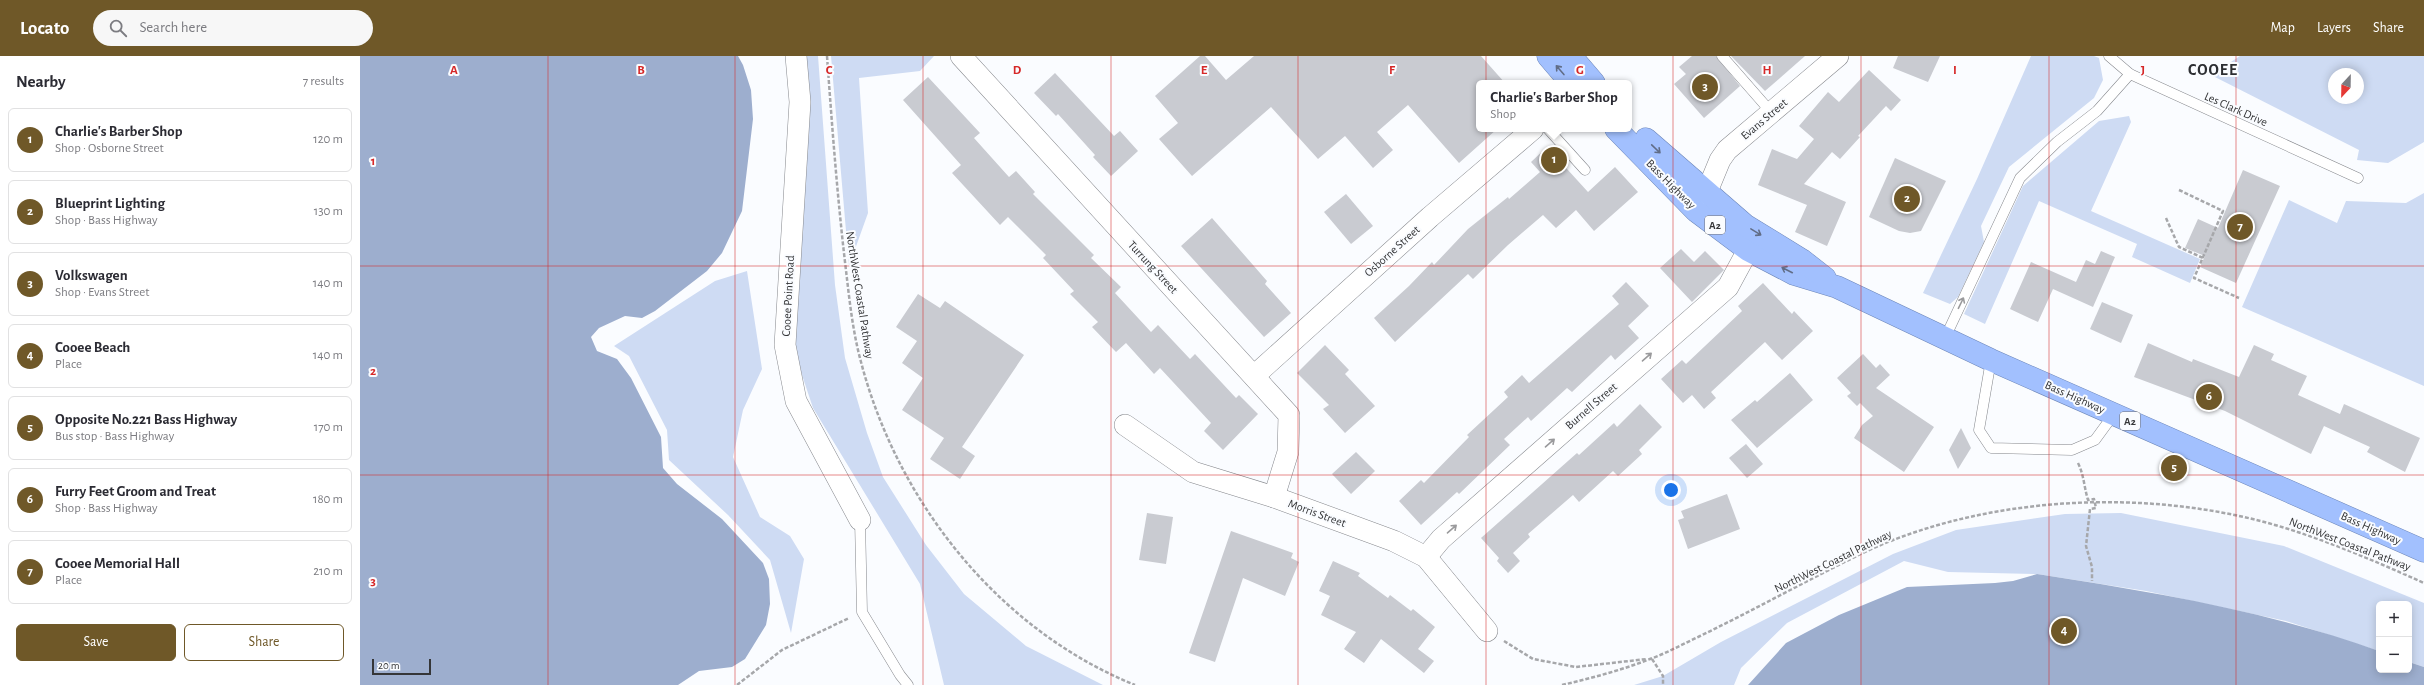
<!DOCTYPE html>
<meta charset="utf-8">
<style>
:root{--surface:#fff;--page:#f7f7f7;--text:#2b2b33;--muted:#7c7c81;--line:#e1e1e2;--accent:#6f5828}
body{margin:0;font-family:"Alegreya Sans",sans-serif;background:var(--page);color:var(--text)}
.controls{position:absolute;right:12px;bottom:12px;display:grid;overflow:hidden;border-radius:6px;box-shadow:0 2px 10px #0003}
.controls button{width:36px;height:36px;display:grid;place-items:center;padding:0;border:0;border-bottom:1px solid var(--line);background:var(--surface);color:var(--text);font:20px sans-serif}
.compass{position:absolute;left:1968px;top:12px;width:36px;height:36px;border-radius:50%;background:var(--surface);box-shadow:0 2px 10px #0003;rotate:202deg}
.scale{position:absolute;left:12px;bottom:10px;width:59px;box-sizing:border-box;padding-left:4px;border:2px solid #353638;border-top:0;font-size:11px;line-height:14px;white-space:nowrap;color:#353638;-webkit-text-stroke:3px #fafcff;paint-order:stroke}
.you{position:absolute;left:1311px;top:434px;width:14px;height:14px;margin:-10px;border:3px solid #fff;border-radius:50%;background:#1a73e8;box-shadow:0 0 0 6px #1a73e833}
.badge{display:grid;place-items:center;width:26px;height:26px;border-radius:50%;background:var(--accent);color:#fff;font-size:13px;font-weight:700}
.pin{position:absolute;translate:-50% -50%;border:2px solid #fff;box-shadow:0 1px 4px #0006}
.popup{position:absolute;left:1116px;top:24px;width:156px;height:52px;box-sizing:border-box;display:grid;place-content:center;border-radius:6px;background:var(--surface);filter:drop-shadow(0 1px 3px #0005);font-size:13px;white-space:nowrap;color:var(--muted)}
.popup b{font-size:15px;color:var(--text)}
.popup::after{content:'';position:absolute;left:50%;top:100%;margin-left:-8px;border:8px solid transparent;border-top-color:var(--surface)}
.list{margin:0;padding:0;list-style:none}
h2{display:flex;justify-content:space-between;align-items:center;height:52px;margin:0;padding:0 16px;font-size:17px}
h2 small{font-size:13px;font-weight:400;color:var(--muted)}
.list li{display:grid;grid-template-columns:26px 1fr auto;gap:12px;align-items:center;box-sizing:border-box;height:64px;margin:0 8px 8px;padding:0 8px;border:1px solid var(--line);border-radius:6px}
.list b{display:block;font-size:15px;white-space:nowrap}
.list p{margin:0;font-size:13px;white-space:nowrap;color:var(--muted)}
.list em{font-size:13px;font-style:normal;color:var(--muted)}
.actions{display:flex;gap:8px;padding:12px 16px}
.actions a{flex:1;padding:9px 0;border:1px solid var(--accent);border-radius:6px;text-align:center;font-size:14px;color:var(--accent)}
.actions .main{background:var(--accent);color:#fff}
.icon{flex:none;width:22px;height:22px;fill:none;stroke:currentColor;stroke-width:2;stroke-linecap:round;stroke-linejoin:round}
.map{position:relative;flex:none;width:2064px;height:629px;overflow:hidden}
header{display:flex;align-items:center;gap:24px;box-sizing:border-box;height:56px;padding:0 20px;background:var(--accent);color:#fff}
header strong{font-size:19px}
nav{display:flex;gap:22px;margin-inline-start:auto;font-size:14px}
.search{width:280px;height:36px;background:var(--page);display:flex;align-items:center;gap:10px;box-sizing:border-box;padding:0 14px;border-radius:22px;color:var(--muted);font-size:15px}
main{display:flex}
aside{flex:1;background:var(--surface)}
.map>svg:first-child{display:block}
.green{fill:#cedbf3;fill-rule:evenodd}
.water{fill:#9daece}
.building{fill:#c9cbd1}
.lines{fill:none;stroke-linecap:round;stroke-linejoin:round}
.service-casing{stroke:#86888d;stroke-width:11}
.minor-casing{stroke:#86888d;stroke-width:22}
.trunk-casing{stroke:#6d86b8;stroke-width:23}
.path{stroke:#a6a7aa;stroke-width:2.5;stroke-dasharray:4 2;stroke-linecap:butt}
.service{stroke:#fff;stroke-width:10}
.minor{stroke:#fff;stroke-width:21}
.trunk{stroke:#a2c0fe;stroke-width:22}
.oneway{stroke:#616d87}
.oneway2{stroke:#9a9a9c}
.grid{fill:none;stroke:#d62828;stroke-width:1;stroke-opacity:0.55}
.labels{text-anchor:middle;stroke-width:4;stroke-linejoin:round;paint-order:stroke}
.shield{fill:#fafcff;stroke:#707174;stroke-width:1}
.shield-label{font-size:11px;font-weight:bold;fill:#353638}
.street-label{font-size:12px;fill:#353638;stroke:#fafcff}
.district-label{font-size:16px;font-weight:bold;letter-spacing:1px;fill:#2c2e32;stroke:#fafcff}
.grid-label{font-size:13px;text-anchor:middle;font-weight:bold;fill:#d62828;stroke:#fafcff;stroke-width:4;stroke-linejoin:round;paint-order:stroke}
</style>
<header>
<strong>Locato</strong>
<div class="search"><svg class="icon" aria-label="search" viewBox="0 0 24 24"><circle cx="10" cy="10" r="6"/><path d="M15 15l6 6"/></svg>Search here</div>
<nav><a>Map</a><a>Layers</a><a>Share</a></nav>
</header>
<main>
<aside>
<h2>Nearby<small>7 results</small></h2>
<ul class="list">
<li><span class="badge">1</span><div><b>Charlie's Barber Shop</b><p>Shop · Osborne Street</p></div><em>120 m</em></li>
<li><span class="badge">2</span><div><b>Blueprint Lighting</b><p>Shop · Bass Highway</p></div><em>130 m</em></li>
<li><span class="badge">3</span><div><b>Volkswagen</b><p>Shop · Evans Street</p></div><em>140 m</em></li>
<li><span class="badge">4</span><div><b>Cooee Beach</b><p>Place</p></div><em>140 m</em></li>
<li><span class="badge">5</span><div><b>Opposite No.221 Bass Highway</b><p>Bus stop · Bass Highway</p></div><em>170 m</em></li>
<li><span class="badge">6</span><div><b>Furry Feet Groom and Treat</b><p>Shop · Bass Highway</p></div><em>180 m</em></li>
<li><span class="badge">7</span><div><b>Cooee Memorial Hall</b><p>Place</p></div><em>210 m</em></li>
</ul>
<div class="actions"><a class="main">Save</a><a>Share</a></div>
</aside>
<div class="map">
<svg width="2064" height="629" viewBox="0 0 2064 629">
<rect width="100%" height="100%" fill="#fafcff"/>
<g class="green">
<path d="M442,0h16l17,229 10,73 22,75 16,44 43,68 38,49 62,52 77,39h-159l-24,-101 -107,-176 -19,-57z"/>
<path d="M471,0h103l-14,15 -61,7 9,135 -19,53z"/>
<path d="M1671,0h63l5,2 4,22 -9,18 -85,69 -28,59 3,16 -26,55 -8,7 -27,-11 54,-114z"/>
<path d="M1880,0h184v86l-36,21 -31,-3 2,-10 -148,-75zM1974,18h24v24h-24z"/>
<path d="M1769,60l2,6 -40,89 109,48 -10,24 -58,-26 5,-13 -98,-43 -54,123 -21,-10 59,-128 76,-65z"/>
<path d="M2064,137v193l-182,-79 47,-107 48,23 9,-22 60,2z"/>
<path d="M387,215l15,98 -19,41 -10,47 27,60 30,19 14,23 -13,74 -21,-73 -42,-45 -59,-55 -2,-30 -38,-74 -15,-10 101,-65z"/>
<path d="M1761,457l163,33 140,57v64l-15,-5v-58h-30v47l-93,-30 -140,-30 -109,-17 -89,-2 -44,-11 -117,62 -46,45 -7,17h-100l29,-9 58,-34 172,-88 63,-24 109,-16z"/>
</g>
<g class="water">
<path d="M0,0h378l5,9 8,25 2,29 -11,92 -20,42 -15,18 -52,40 -13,7 -17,-2 -26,12 -8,9 6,14 20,8 14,19 30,59 2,31 14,16 45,35 41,44 6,16 1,25 -4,21 -21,34 -13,8 -33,4 -21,14h-318z"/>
<path d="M1677,518c116,18 231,37 342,77v19h30v-8l15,5v18h-676l38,-42 53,-28 68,-28 88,-4 18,-2z"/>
</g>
<g class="building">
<path d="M840,0h5l21,24 28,-24h227l24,27h-26v46h18l-38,34 -51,-58 -31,27 16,18 -20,18 -28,-32 -27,23 -47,-52 -79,69 -33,-37 19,-16 -23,-27z"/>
<path d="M1332,0h24l24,30 -36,32 -30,-34 12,-10 -7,-7z"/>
<path d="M1371,0h74l-40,35z"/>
<path d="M1538,0h42l-12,26 -35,-14z"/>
<path d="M1509,14l32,30 -10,11 -5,-5 -28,30 2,1 -20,22 -8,-7 -28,32 42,18 -19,44 -32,-14 12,-27 -49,-20 14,-36 25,10 17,-20 -15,-13 29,-34 11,10z"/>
<path d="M695,17l59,63 6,-5 18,20 -27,25 -18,-19 2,-2 -37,-41 -2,2 -22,-23z"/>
<path d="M568,21l52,56 -6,5 35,39 7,-6 19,21 -2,2 61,61 -3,3 30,29 -6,6 36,39 7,-7 32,34 5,-5 41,44 3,-3 19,19 -35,36 -19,-19 7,-8 -51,-55 -6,6 -28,-31 -10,9 -24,-25 6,-5 -28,-28 4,-3 -31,-33 3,-3 -38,-38 -8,8 -48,-52 9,-8 -58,-65z"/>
<path d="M1187,91l41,45 27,-25 23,25 -44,39 -18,-21 -20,18 -13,-13 -35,30 -35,34 -5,-5 -73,68 -21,-24 35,-32 23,-24 2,3 34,-36 40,-32 1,2 31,-27 -9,-10z"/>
<path d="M1535,102l51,23 -25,50 -11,2 -11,-2 -30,-14z"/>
<path d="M1883,114l37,16 -44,97 -36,-16 5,-11 -20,-8 13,-29 20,9z"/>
<path d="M986,138l27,32 -22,18 -27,-32z"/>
<path d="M852,162l55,63 -2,3 26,29 -27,24 -83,-91z"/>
<path d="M1321,193l13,13 11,-11 19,19 -32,32 -32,-34z"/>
<path d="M1741,195l14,6 -22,50 -40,-18 -15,33 -28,-13 21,-47 45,20 10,-22 9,4z"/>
<path d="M1266,226l23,24 -21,20 11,12 -24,22 -4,-5 -39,37 -5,-4 -36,33 -3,-4 -24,22 6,6 -51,49 -2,-2 -36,33 -22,-24 22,-21 3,3 45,-46 -2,-2 41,-38 -4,-5 18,-17 7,8 90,-79 -7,-8z"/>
<path d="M1403,227l29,31 2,-3 19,20 -31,29 -17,-18 -54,50 5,6 -12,11 -12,-14 -9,8 -22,-24 21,-19 4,4 56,-53 -4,-5z"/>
<path d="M558,238l22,14 5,-7 79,54 -62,92 13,9 -15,23 -30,-20 14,-21 -42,-28 21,-32 -21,-15 15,-22 -21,-14z"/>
<path d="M1742,246l31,13 -12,28 -31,-14z"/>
<path d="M1788,287l44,19 1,-3 46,18 15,-32 20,9 -3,6 36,16 -9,19 42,19 4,-10 76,34 -15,34 -38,-20 3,-5 -46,-21 -13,28 -86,-43 -91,-34z"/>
<path d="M965,289l24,25 -4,4 30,32 -30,27 -22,-24 6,-4 -32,-32z"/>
<path d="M1503,298l13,14 4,-4 10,11 -14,13 58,39 -30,45 -50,-34 8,-13 11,-9 -13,-13 -3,3 -10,-10 4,-3 -14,-15z"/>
<path d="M1430,317l23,27 -56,48 -26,-28 24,-20 2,2z"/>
<path d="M1280,348l22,23 -23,23 3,4 -24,22 -5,-5 -34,31 -6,-7 -45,39 2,3 -17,16 7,8 -12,12 -11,-12 2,-3 -18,-20 96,-85 2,2 35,-32 3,4z"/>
<path d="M1601,372l10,20 -13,21 -9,-19z"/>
<path d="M1386,388l17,20 -16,14 -18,-20z"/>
<path d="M996,396l19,19 -24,23 -19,-20z"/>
<path d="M1367,438l13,35 -52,20 -10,-29 6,-2 -3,-7z"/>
<path d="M787,457l26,4 -7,47 -27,-4z"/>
<path d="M871,475l62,22 -2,5 8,4 -14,34 -42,-18 -28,84 -26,-9z"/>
<path d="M973,505l27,12 -2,3 30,22 2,-3 21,16 2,-2 22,18 -17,22 16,12 -10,12 -43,-34 -17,24 -20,-14 12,-17 -35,-17 9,-19 -11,-5z"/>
</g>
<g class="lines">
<defs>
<g id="service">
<path d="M1362,0l49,56"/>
<path d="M1749,0l21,18 228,104"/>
<path d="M1188,73l37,41"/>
<path d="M1585,282l75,-160 37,-36 40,-31 33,-37"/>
<path d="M1631,304l-12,70 12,18 81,2 23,-10 19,-26"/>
<path d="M500,464l2,92 38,63 8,10"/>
</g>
<g id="minor">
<path d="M436,0l4,46 -15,243 11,56 64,119"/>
<path d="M601,0l328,359 -1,37 -14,45"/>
<path d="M1346,138l14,-34 7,-10 111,-94"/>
<path d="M894,320l176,-159 103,-88"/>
<path d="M765,369l68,47 81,25 120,44 32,16 61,74"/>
<path d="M1066,501l15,-18 287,-252 20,-37"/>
</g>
<g id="trunk">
<path d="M1188,0l23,27"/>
<path d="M1211,0l23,27"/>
<path d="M1256,73l80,82 52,39 46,24 43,13 154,73 433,191"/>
<path d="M1286,83l99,86 57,35 23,18"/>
</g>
</defs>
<use href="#service" class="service-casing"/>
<use href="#minor" class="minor-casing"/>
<use href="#trunk" class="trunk-casing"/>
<g class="path">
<path d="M467,0c5,69 10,137 18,206 4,33 7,67 16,100 37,141 138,268 274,323"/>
<path d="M1819,134l44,21 -29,67 45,20"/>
<path d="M1806,162l13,29 24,11"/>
<path d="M1718,407c6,12 6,24 10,37l6,-1 2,9 -6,1 -4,37 6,21v14"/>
<path d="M1144,585l29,18 43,8 71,-8"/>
<path d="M1292,603l11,17v9"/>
<path d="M377,629l45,-35 67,-32"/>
<path d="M1202,629c30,-7 60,-15 88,-26 17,-6 33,-15 50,-23 56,-27 111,-58 167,-85 114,-52 256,-61 377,-34 62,14 122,40 180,66"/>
</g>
<use href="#service" class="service"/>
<use href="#minor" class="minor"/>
<use href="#trunk" class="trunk"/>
</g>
<defs><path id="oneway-shaft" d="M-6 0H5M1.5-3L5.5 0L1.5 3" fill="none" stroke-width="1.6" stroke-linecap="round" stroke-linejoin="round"/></defs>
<g class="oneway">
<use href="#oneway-shaft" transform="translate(1200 14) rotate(-131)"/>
<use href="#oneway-shaft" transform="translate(1296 93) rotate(44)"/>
<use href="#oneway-shaft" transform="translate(1396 176) rotate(31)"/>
<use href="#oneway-shaft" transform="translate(1427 214) rotate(-153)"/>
</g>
<g class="oneway2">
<use href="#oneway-shaft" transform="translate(1601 247) rotate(-64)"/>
<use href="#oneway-shaft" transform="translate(1287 301) rotate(-41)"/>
<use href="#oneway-shaft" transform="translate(1190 387) rotate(-41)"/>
<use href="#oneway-shaft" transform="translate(1092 473) rotate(-41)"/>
</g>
<path class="grid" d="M188,0v629M375,0v629M563,0v629M751,0v629M938,0v629M1126,0v629M1313,0v629M1501,0v629M1689,0v629M1876,0v629M0,210h2064M0,419h2064"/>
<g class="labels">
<g class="shield">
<rect x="1345" y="160" width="20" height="18" rx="3"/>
<rect x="1760" y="356" width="20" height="18" rx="3"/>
</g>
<g class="shield-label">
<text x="1355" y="173">A2</text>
<text x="1770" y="369">A2</text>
</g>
<g class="street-label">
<text transform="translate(1876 53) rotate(24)" y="4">Les Clark Drive</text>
<text transform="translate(1404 63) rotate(-40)" y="4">Evans Street</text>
<text transform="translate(1311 128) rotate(45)" y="4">Bass Highway</text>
<text transform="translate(1032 195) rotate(-42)" y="4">Osborne Street</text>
<text transform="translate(793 211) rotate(47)" y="4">Turrung Street</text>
<text transform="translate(500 239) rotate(81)" y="4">NorthWest Coastal Pathway</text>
<text transform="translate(428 240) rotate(-87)" y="4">Cooee Point Road</text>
<text transform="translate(1715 341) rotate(24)" y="4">Bass Highway</text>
<text transform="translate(1231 350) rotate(-41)" y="4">Burnell Street</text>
<text transform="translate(957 457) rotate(20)" y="4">Morris Street</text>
<text transform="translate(2011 472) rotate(24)" y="4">Bass Highway</text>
<text transform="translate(1990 488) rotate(21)" y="4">NorthWest Coastal Pathway</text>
<text transform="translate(1473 505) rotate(-26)" y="4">NorthWest Coastal Pathway</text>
</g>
<g class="district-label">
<text x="1853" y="19">COOEE</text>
</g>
</g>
<g class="grid-label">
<text x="94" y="18">A</text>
<text x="281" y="18">B</text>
<text x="469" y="18">C</text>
<text x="657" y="18">D</text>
<text x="844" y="18">E</text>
<text x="1032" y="18">F</text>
<text x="1220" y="18">G</text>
<text x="1407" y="18">H</text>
<text x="1595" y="18">I</text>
<text x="1783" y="18">J</text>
<text x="13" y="109">1</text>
<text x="13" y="319">2</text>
<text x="13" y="529">3</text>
</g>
</svg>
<div class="controls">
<button>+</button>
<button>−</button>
</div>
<svg class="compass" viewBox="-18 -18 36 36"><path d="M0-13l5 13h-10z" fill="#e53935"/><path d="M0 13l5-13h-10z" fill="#7c7c81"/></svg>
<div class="scale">20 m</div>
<div class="you"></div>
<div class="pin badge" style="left:1194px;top:104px">1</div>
<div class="popup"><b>Charlie's Barber Shop</b>Shop</div>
<div class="pin badge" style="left:1547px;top:143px">2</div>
<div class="pin badge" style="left:1345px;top:31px">3</div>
<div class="pin badge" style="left:1704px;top:575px">4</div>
<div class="pin badge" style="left:1814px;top:412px">5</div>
<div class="pin badge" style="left:1849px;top:341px">6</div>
<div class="pin badge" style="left:1880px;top:171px">7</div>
</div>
</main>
